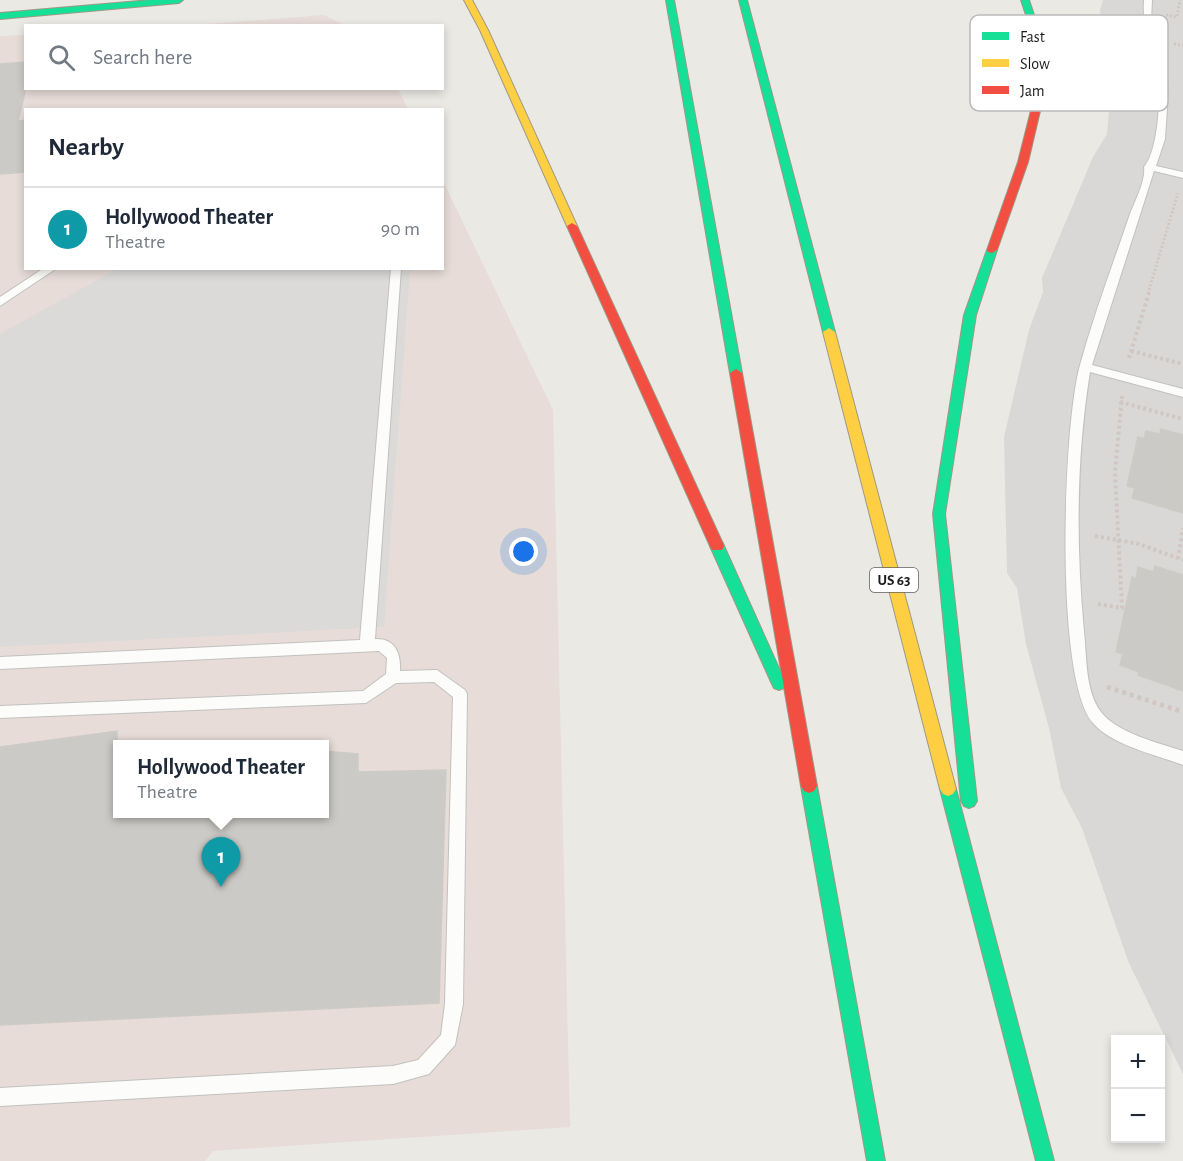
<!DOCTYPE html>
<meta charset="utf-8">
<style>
:root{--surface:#fff;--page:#f6f6f7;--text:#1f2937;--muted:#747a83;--line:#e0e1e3;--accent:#646462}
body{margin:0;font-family:"Alegreya Sans",sans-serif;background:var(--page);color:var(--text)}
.controls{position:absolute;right:18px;bottom:18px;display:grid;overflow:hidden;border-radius:0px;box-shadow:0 3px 9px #0003}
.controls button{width:54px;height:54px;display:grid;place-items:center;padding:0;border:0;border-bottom:2px solid var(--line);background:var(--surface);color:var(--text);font:30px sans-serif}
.you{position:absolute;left:524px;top:552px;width:21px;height:21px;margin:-15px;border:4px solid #fff;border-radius:50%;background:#1a73e8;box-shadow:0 0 0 9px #1a73e833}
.badge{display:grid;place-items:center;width:39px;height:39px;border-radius:50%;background:var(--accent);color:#fff;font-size:20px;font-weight:700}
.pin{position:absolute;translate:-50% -50px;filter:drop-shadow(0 2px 3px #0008)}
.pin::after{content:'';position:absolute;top:32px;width:21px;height:18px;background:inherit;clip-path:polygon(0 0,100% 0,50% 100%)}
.popup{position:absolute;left:113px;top:740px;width:216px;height:78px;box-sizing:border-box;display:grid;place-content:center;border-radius:0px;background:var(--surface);filter:drop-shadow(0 2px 4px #0005);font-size:20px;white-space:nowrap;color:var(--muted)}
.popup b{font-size:22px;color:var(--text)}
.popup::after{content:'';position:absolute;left:50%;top:100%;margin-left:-12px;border:12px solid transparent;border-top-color:var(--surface)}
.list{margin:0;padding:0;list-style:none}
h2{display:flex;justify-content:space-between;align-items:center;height:78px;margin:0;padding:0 24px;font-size:26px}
h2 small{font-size:20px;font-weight:400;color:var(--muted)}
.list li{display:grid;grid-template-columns:39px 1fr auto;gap:18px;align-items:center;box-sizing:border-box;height:84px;padding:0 24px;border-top:2px solid var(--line)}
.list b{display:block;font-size:22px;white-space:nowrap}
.list p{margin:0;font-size:20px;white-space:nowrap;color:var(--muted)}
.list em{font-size:20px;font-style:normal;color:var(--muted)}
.icon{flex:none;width:33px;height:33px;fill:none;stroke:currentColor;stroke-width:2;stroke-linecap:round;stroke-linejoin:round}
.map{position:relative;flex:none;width:1183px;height:1161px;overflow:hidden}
.search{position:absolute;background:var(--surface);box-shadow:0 3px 9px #0003;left:24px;top:24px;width:420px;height:66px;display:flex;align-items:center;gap:15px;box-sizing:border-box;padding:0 21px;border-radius:0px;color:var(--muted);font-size:22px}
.panel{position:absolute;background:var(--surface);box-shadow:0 3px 9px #0003;left:24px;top:108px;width:420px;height:162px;border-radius:0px}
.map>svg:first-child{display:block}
.residential{fill:#d9d8d6}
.commercial{fill:#e7dcd7;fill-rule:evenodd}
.parking{fill:#dbdad8}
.building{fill:#cbcac6;stroke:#cdcbc6;stroke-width:1.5}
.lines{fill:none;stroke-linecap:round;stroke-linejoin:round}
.lane-casing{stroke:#c1c1bf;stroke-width:2}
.fast-casing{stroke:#9e9984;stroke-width:2}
.slow-casing{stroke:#9e9984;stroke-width:2}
.jam-casing{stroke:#9e9984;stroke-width:2}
.path-far2{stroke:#d0c7c3;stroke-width:3;stroke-dasharray:2 2;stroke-linecap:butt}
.path-far1{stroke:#d0c7c3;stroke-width:4;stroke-dasharray:3 3;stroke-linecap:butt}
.path{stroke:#d0c7c3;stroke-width:4.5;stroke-dasharray:4 4;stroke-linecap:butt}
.lane{fill:#fcfcfb;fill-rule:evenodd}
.fast{fill:#16e098;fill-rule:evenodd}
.slow{fill:#ffcf43;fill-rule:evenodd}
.jam{fill:#f24e42;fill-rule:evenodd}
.labels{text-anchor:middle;stroke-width:4.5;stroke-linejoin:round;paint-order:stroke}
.shield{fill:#fff;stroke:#606060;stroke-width:1.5}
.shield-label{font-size:15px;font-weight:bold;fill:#1c1c1c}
.key{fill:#fff;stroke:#bbb;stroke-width:1.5}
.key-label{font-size:16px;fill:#1c1c1c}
</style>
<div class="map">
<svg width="1183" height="1161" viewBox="0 0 1183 1161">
<rect width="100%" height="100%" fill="#eae9e4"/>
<path class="residential" d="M1103,0h80v1074l-55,-113 -46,-133 -21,-40 -12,-60 -23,-84 -9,-56 -10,-15 -3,-136 25,-107 14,-38 -1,-14 51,-121 14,-23 5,-57 -12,-67z"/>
<g class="commercial">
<path d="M324,15l20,10h-148z"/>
<path d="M25,35l1,53 372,1 10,20 -382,1v158h416l1,-87 110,229 17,717 -357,24 -8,10h-205v-1125zM118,744h206v70h-206z"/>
</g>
<path class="parking" d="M117,269h293l-26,358 -384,20v-313z"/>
<g class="building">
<path d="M26,62v26l-8,33 8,-1v52l-26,2v-110z"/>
<path d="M1161,429l22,6v78l-51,-15 3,-10 -8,-2 11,-49 6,2 2,-8 14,3z"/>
<path d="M1155,566l28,9v116l-45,-16 1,-3 -19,-7 3,-11 -7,-2 16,-75 4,2 2,-12 15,5z"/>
<path d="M117,731v82h207v-62l34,3v18l88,-2 -7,233 -439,22v-278z"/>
</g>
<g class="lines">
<defs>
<g id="lane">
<path d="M1144,0h8l-1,21 16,55 1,16 -3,47 -9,27 27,6v6l-29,-7 -62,194 91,24v8l-93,-25c-14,87 -14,173 -6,260 3,26 1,59 17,80 16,21 58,31 82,39v14c-26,-10 -72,-20 -90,-42 -39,-44 -30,-298 -13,-358 14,-51 33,-101 50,-151 5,-13 16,-34 14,-47 14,-16 17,-69 14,-90 -5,-29 -16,-45 -14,-77z"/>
<path d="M44,268h13l-57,38v-9z"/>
<path d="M391,268h10l-26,371c20,-1 26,14 25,32l37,-1 28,20 2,4 -4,310 -8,41 -26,29 -36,10 -393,22v-18l393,-22 25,-6 23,-25 4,-31 8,-307 -19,-15 -38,1 -30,20 -366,15v-12l363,-15 23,-17 1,-16 -8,-7 -379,18v-12l360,-17z"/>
</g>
<g id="fast">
<path d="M151,0h32l-4,3 -179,16v-6z"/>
<path d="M666,0h8l68,373 -6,4 -6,-4z"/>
<path d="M739,0h8l88,332 -6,4 -6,-4z"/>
<path d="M1021,0h8l21,63 -4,16 -8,-2 4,-14z"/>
<path d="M992,247l5,3 -21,65 -31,199 32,287 -3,5 -5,2 -5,-2 -3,-5 -28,-287 31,-199 23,-65z"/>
<path d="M717,541l5,1 2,4 62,138 -2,4 -5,2 -5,-2 -2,-4 -62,-138 2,-4z"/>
<path d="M809,779l5,2 3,5 68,375h-18l-66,-375 3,-5z"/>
<path d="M948,782l5,2 3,5 98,372h-18l-96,-372 3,-5z"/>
</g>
<g id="slow">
<path d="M464,0h8l16,30 89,196 -1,2h-8l-1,-2 -87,-196z"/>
<path d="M829,328l6,4 121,457 -3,5 -5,2 -5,-2 -3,-5 -117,-457z"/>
</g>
<g id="jam">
<path d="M1040,75l8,2 -20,85 -31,88 -5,3 -4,-1 -1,-2 31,-88z"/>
<path d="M572,223l5,3 147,320 -2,4h-10l-2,-4 -143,-320z"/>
<path d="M736,369l6,4 75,413 -3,5 -5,2 -5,-2 -3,-5 -71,-413z"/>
</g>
</defs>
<use href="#lane" class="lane-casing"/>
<use href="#fast" class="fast-casing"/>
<use href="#slow" class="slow-casing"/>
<use href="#jam" class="jam-casing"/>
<g class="path-far2">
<path d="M1166,15l11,2 3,-17"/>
<path d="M1174,44l9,1"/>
<path d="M1149,290l29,-97"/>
</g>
<g class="path-far1">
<path d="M1131,351l52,13"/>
<path d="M1129,358l21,-69"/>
<path d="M1120,402l63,17"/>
<path d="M1095,536l44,8 44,16"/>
<path d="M1178,559l5,-31"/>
<path d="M1098,604l24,4 -7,-135 7,-78"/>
</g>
<path class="path" d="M1107,687l76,25"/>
<use href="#lane" class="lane"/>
<use href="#fast" class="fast"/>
<use href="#slow" class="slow"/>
<use href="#jam" class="jam"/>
</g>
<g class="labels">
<rect class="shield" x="870" y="568" width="48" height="24" rx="4.5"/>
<g class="shield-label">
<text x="894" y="585">US 63</text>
</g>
</g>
<rect x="970" y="15" width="198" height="96" rx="9" class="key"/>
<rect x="982" y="32" width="27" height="8" fill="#16e098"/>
<rect x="982" y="59" width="27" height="8" fill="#ffcf43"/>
<rect x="982" y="86" width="27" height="8" fill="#f24e42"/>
<g class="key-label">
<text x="1020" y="42">Fast</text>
<text x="1020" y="69">Slow</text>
<text x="1020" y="96">Jam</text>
</g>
</svg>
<div class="controls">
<button>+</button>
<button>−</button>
</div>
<div class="you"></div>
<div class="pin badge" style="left:221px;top:887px;background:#0f9aa8">1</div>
<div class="popup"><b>Hollywood Theater</b>Theatre</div>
<div class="search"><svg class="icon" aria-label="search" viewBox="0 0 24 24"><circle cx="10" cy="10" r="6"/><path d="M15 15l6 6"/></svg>Search here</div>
<section class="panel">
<h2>Nearby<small></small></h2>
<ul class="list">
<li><span class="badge" style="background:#0f9aa8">1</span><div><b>Hollywood Theater</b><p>Theatre</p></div><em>90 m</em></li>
</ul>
</section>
</div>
